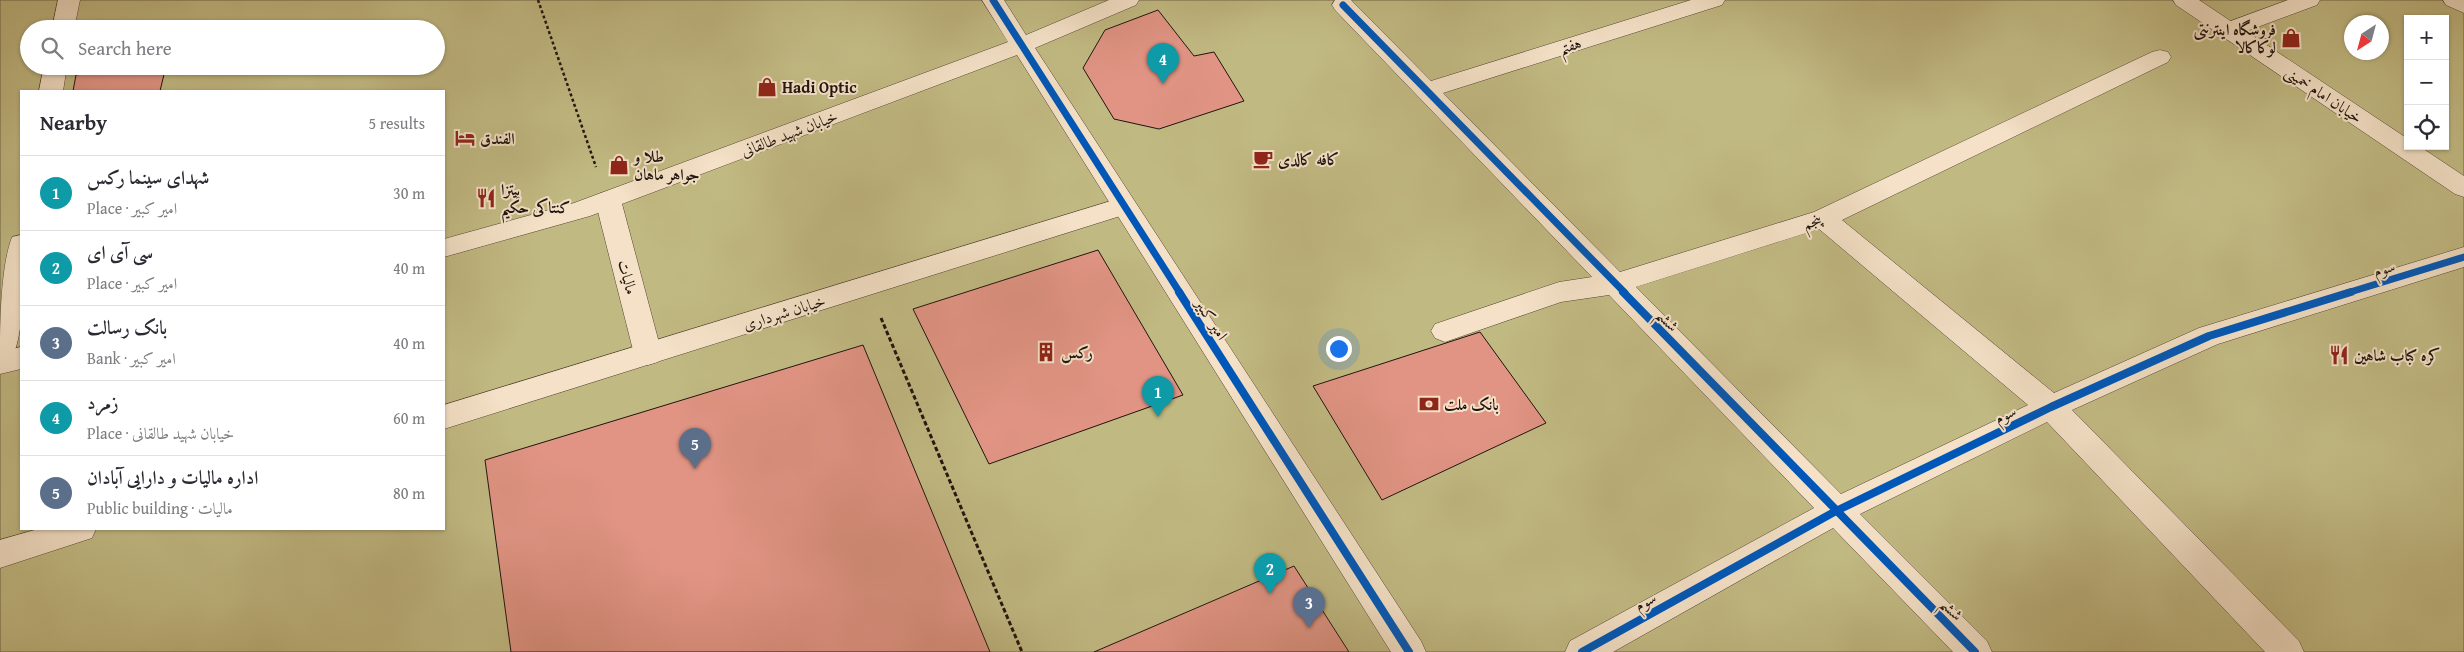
<!DOCTYPE html>
<meta charset="utf-8">
<style>
:root{--surface:#fff;--page:#f2f2f3;--text:#2b2b33;--muted:#7c7c81;--line:#e1e1e2;--accent:#8f2418}
body{margin:0;font-family:"Gentium Book Plus",Amiri,serif;background:var(--page);color:var(--text)}
.controls{position:absolute;right:15px;top:15px;display:grid;overflow:hidden;border-radius:0px;box-shadow:0 1px 4px #0004}
.controls button{width:45px;height:45px;display:grid;place-items:center;padding:0;border:0;border-bottom:1px solid var(--line);background:var(--surface);color:var(--text);font:25px sans-serif}
.compass{position:absolute;left:2344px;top:15px;width:45px;height:45px;border-radius:50%;background:var(--surface);box-shadow:0 1px 4px #0004;rotate:216deg}
.you{position:absolute;left:1338px;top:348px;width:18px;height:18px;margin:-12px;border:4px solid #fff;border-radius:50%;background:#1a73e8;box-shadow:0 0 0 8px #1a73e833}
.badge{display:grid;place-items:center;width:32px;height:32px;border-radius:50%;background:var(--accent);color:#fff;font-size:16px;font-weight:700}
.pin{position:absolute;translate:-50% -41px;filter:drop-shadow(0 1px 2px #0008)}
.pin::after{content:'';position:absolute;top:26px;width:18px;height:15px;background:inherit;clip-path:polygon(0 0,100% 0,50% 100%)}
.list{margin:0;padding:0;list-style:none}
h2{display:flex;justify-content:space-between;align-items:center;height:65px;margin:0;padding:0 20px;font-size:21px}
h2 small{font-size:16px;font-weight:400;color:var(--muted)}
.list li{display:grid;grid-template-columns:32px 1fr auto;gap:15px;align-items:center;box-sizing:border-box;height:75px;padding:0 20px;border-top:1px solid var(--line)}
.list b{display:block;font-size:19px;white-space:nowrap}
.list p{margin:0;font-size:16px;white-space:nowrap;color:var(--muted)}
.list em{font-size:16px;font-style:normal;color:var(--muted)}
.icon{flex:none;width:28px;height:28px;fill:none;stroke:currentColor;stroke-width:2;stroke-linecap:round;stroke-linejoin:round}
.map{position:relative;flex:none;width:2464px;height:652px;overflow:hidden}
.search{position:absolute;background:var(--surface);box-shadow:0 1px 4px #0004;left:20px;top:20px;width:425px;height:55px;display:flex;align-items:center;gap:12px;box-sizing:border-box;padding:0 18px;border-radius:28px;color:var(--muted);font-size:19px}
.panel{position:absolute;background:var(--surface);box-shadow:0 1px 4px #0004;left:20px;top:90px;width:425px;height:440px;border-radius:0px}
.map>svg:first-child{display:block}
.green{fill:#c1b982;stroke:#706648;fill-rule:evenodd}
.building{fill:#e19484;stroke:#1f140e}
.lines{fill:none;stroke-linecap:round;stroke-linejoin:round}
.service-casing{stroke:#534335;stroke-width:1}
.minor-casing{stroke:#534335;stroke-width:1}
.tertiary-casing{stroke:#534335;stroke-width:1}
.path-far1{stroke:#1f140e;stroke-width:2.5;stroke-dasharray:3 2.5;stroke-linecap:butt}
.path{stroke:#1f140e;stroke-width:3;stroke-dasharray:4.5 2.5;stroke-linecap:butt}
.service{fill:#f4e1c7;fill-rule:evenodd}
.minor{fill:#f4e1c7;fill-rule:evenodd}
.tertiary{fill:#f4e1c7;fill-rule:evenodd}
.cycleway-far1-casing{stroke:#f4e1c7;stroke-width:9}
.cycleway-casing{stroke:#f4e1c7;stroke-width:11}
.cycleway-far1{stroke:#0057b8;stroke-width:7}
.cycleway{stroke:#0057b8;stroke-width:8}
.labels{text-anchor:middle;stroke-width:4;stroke-linejoin:round;paint-order:stroke}
.poi-label{font-size:16px;font-weight:bold;fill:#1f140e;stroke:#f4e1c7;text-anchor:start}
.street-label{font-size:16px;fill:#1f140e;stroke:#f4e1c7}
</style>
<div class="map">
<svg width="2464" height="652" viewBox="0 0 2464 652">
<rect width="100%" height="100%" fill="#eed1a9"/>
<filter id="stains"><feTurbulence type="fractalNoise" baseFrequency=".004" numOctaves="4"/><feColorMatrix values="0 0 0 0 .2 0 0 0 0 .09 0 0 0 0 .02 0 0 0 .5 -.17"/></filter>
<radialGradient id="worn" r=".72"><stop offset=".6" stop-color="#630" stop-opacity="0"/><stop offset="1" stop-color="#630" stop-opacity=".3"/></radialGradient>
<path class="green" d="M0,0h2464v652h-2464zM2408,19h37v127h-37zM2352,22h30v30h-30zM29,29h407v37h-407zM21,91h423v438h-423z"/>
<g class="building">
<path d="M1158,10l36,46 20,-4 30,49 -85,28 -45,-10 -31,-51 22,-38z"/>
<path d="M131,66h35l-6,25h-87l3,-16z"/>
<path d="M1098,250l85,145 -194,69 -76,-155z"/>
<path d="M1480,332l66,91 -164,77 -69,-114z"/>
<path d="M863,345l127,307h-479l-26,-192z"/>
<path d="M1294,566l55,86h-255z"/>
</g>
<g class="lines">
<defs>
<g id="service">
<path d="M1124,197l9,3 4,6 -4,6 -689,217v-24z"/>
<path d="M38,529h58l-4,9 -92,30v-28z"/>
</g>
<g id="minor">
<path d="M58,0h22l-6,29h-22z"/>
<path d="M1335,0h16l80,81 260,-81h34l-3,5 -279,88 177,179 194,-60 338,-160 8,-2 8,2 3,5 -3,5 -326,158 212,173 145,-65 265,-81v20l-246,77 -146,66 227,231 5,11h-39l-218,-230 -187,92 127,127 5,11h-39l-120,-124 -220,124h-48l5,-11 244,-133 -205,-213 -48,7 -116,40 -10,-4 -4,-7 4,-7 124,-42 33,-5 -257,-267 -3,-5zM1819,229l209,176 -187,89 -205,-207z"/>
<path d="M2288,0h32l-3,5 -81,30 -8,2 -8,-2 -3,-5 3,-5z"/>
<path d="M2443,0h21v13l-18,-8z"/>
<path d="M44,66h23l-4,25h-24z"/>
<path d="M608,191l9,3 4,6 41,154 -4,8 -10,3 -10,-3 -4,-8 -39,-154 4,-6z"/>
<path d="M21,235c0,37 7,93 -11,127l-10,3c0,-36 0,-97 12,-128z"/>
</g>
<g id="tertiary">
<path d="M982,0h22l22,35 83,-35h30l-3,5 -101,43 386,593 5,11h-35l-374,-597 -427,161 -146,41v-18l130,-36 434,-161z"/>
<path d="M2173,0h26l209,139v7h11l45,30v21l-9,-3 -279,-189z"/>
<path d="M21,347v22l-21,5v-22z"/>
</g>
</defs>
<use href="#service" class="service-casing"/>
<use href="#minor" class="minor-casing"/>
<use href="#tertiary" class="tertiary-casing"/>
<path class="path-far1" d="M538,0l58,167"/>
<path class="path" d="M881,318l141,334"/>
<use href="#service" class="service"/>
<use href="#minor" class="minor"/>
<use href="#tertiary" class="tertiary"/>
<defs>
<g id="cycleway-far1">
<path d="M993,0l187,293"/>
<path d="M1343,5l282,288"/>
<path d="M2347,293l117,-36"/>
</g>
<g id="cycleway">
<path d="M1179,292l230,360"/>
<path d="M1623,292l352,360"/>
<path d="M1582,652l254,-141 215,-104 158,-71 142,-44"/>
</g>
</defs>
<use href="#cycleway-far1" class="cycleway-far1-casing"/>
<use href="#cycleway" class="cycleway-casing"/>
<use href="#cycleway-far1" class="cycleway-far1"/>
<use href="#cycleway" class="cycleway"/>
</g>
<defs>
<symbol id="shop-bare" viewBox="-9 -9 18 18"><path d="M-5-2.5h2.3a2.7 3.5 0 0 1 5.4 0H5L5.5 6h-11ZM-1.5-2.5h3a1.5 2.3 0 0 0-3 0Z" fill="#8f2418" stroke="#f4e1c7" stroke-width="2.5" paint-order="stroke"/></symbol>
<symbol id="hotel-bare" viewBox="-9 -9 18 18"><path d="M-6-4.5h1.5V1H6V5H4.5V3h-9V5H-6ZM-4 0a1.8 1.8 0 1 1 3.6 0ZM.5 0V-2.5h3Q6-2.5 6 0Z" fill="#8f2418" stroke="#f4e1c7" stroke-width="2.5" paint-order="stroke"/></symbol>
<symbol id="cafe-bare" viewBox="-9 -9 18 18"><path d="M-5.5-4.5H6V0H3Q3 3.5 0 3.5H-2.5Q-5.5 3.5-5.5 0ZM3-3.2v2h1.7v-2ZM-6 4.5H4V6H-6Z" fill="#8f2418" stroke="#f4e1c7" stroke-width="2.5" paint-order="stroke"/></symbol>
<symbol id="restaurant-bare" viewBox="-9 -9 18 18"><path d="M-5-6h1v4h1v-4h1v4h1v-4h1v5L-1.5 .5V6h-2V.5L-5-1ZM5-6V6H3V1.5H1.5Q1.5-4 5-6Z" fill="#8f2418" stroke="#f4e1c7" stroke-width="2.5" paint-order="stroke"/></symbol>
<symbol id="building-bare" viewBox="-9 -9 18 18"><path d="M-4-6H4V6H1V3H-1V6H-4ZM-2.5-4.3h1.7v1.8h-1.7ZM.8-4.3h1.7v1.8H.8ZM-2.5-1h1.7V.8h-1.7ZM.8-1h1.7V.8H.8Z" fill="#8f2418" stroke="#f4e1c7" stroke-width="2.5" paint-order="stroke"/></symbol>
<symbol id="bank-bare" viewBox="-9 -9 18 18"><path d="M-6-4H6V4H-6ZM0-2.3a2.3 2.3 0 1 0 0 4.6a2.3 2.3 0 1 0 0-4.6Z" fill="#8f2418" stroke="#f4e1c7" stroke-width="2.5" paint-order="stroke"/></symbol>
</defs>
<g fill-rule="evenodd">
<use href="#shop-bare" x="2277" y="24" width="28" height="28"/>
<use href="#shop-bare" x="753" y="73" width="28" height="28"/>
<use href="#hotel-bare" x="451" y="124" width="28" height="28"/>
<use href="#cafe-bare" x="1249" y="145" width="28" height="28"/>
<use href="#shop-bare" x="605" y="151" width="28" height="28"/>
<use href="#restaurant-bare" x="472" y="184" width="28" height="28"/>
<use href="#building-bare" x="1032" y="338" width="28" height="28"/>
<use href="#restaurant-bare" x="2325" y="341" width="28" height="28"/>
<use href="#bank-bare" x="1415" y="390" width="28" height="28"/>
</g>
<g class="labels">
<g class="poi-label">
<text x="2276" y="35" text-anchor="end">فروشگاه اینترنتی<tspan x="2276" dy="18">لوکاکالا</tspan></text>
<text x="782" y="93">Hadi Optic</text>
<text x="480" y="144">الفندق</text>
<text x="634" y="162">طلا و<tspan x="634" dy="18">جواهر ماهان</tspan></text>
<text x="1278" y="165">کافه کالدی</text>
<text x="501" y="195">پیتزا<tspan x="501" dy="18">کنتاکی حکیم</tspan></text>
<text x="1061" y="358">رکس</text>
<text x="2354" y="361">کره کباب شاهین</text>
<text x="1444" y="410">بانک ملت</text>
</g>
<g class="street-label">
<text transform="translate(1570 45) rotate(-17)" y="6">هفتم</text>
<text transform="translate(2324 94) rotate(34)" y="6">خیابان امام خمینی</text>
<text transform="translate(789 133) rotate(-21)" y="6">خیابان شهيد طالقانی</text>
<text transform="translate(1812 221) rotate(-19)" y="6">پنجم</text>
<text transform="translate(2384 268) rotate(-17)" y="6">سوم</text>
<text transform="translate(628 277) rotate(75)" y="6">مالیات</text>
<text transform="translate(784 312) rotate(-17)" y="6">خیابان شهرداری</text>
<text transform="translate(1212 319) rotate(57)" y="6">امیر کبیر</text>
<text transform="translate(1668 320) rotate(46)" y="6">ششم</text>
<text transform="translate(2005 414) rotate(-26)" y="6">سوم</text>
<text transform="translate(1645 601) rotate(-29)" y="6">سوم</text>
<text transform="translate(1952 609) rotate(45)" y="6">ششم</text>
</g>
</g>
<rect width="100%" height="100%" filter="url(#stains)"/>
<rect width="100%" height="100%" fill="url(#worn)"/>
</svg>
<div class="controls">
<button>+</button>
<button>−</button>
<button><svg class="icon" aria-label="locate" viewBox="0 0 24 24"><circle cx="12" cy="12" r="6"/><path d="M12 2v4M12 18v4M2 12h4M18 12h4"/></svg></button>
</div>
<svg class="compass" viewBox="-18 -18 36 36"><path d="M0-13l5 13h-10z" fill="#e53935"/><path d="M0 13l5-13h-10z" fill="#7c7c81"/></svg>
<div class="you"></div>
<div class="pin badge" style="left:1158px;top:417px;background:#0f9aa8">1</div>
<div class="pin badge" style="left:1270px;top:594px;background:#0f9aa8">2</div>
<div class="pin badge" style="left:1309px;top:628px;background:#5c6f8a">3</div>
<div class="pin badge" style="left:1163px;top:84px;background:#0f9aa8">4</div>
<div class="pin badge" style="left:695px;top:469px;background:#5c6f8a">5</div>
<div class="search"><svg class="icon" aria-label="search" viewBox="0 0 24 24"><circle cx="10" cy="10" r="6"/><path d="M15 15l6 6"/></svg>Search here</div>
<section class="panel">
<h2>Nearby<small>5 results</small></h2>
<ul class="list">
<li><span class="badge" style="background:#0f9aa8">1</span><div><b>شهدای سینما رکس</b><p>Place · امیر کبیر</p></div><em>30 m</em></li>
<li><span class="badge" style="background:#0f9aa8">2</span><div><b>سی آی ای</b><p>Place · امیر کبیر</p></div><em>40 m</em></li>
<li><span class="badge" style="background:#5c6f8a">3</span><div><b>بانک رسالت</b><p>Bank · امیر کبیر</p></div><em>40 m</em></li>
<li><span class="badge" style="background:#0f9aa8">4</span><div><b>زمرد</b><p>Place · خیابان شهيد طالقانی</p></div><em>60 m</em></li>
<li><span class="badge" style="background:#5c6f8a">5</span><div><b>اداره مالیات و دارایی آبادان</b><p>Public building · مالیات</p></div><em>80 m</em></li>
</ul>
</section>
</div>
